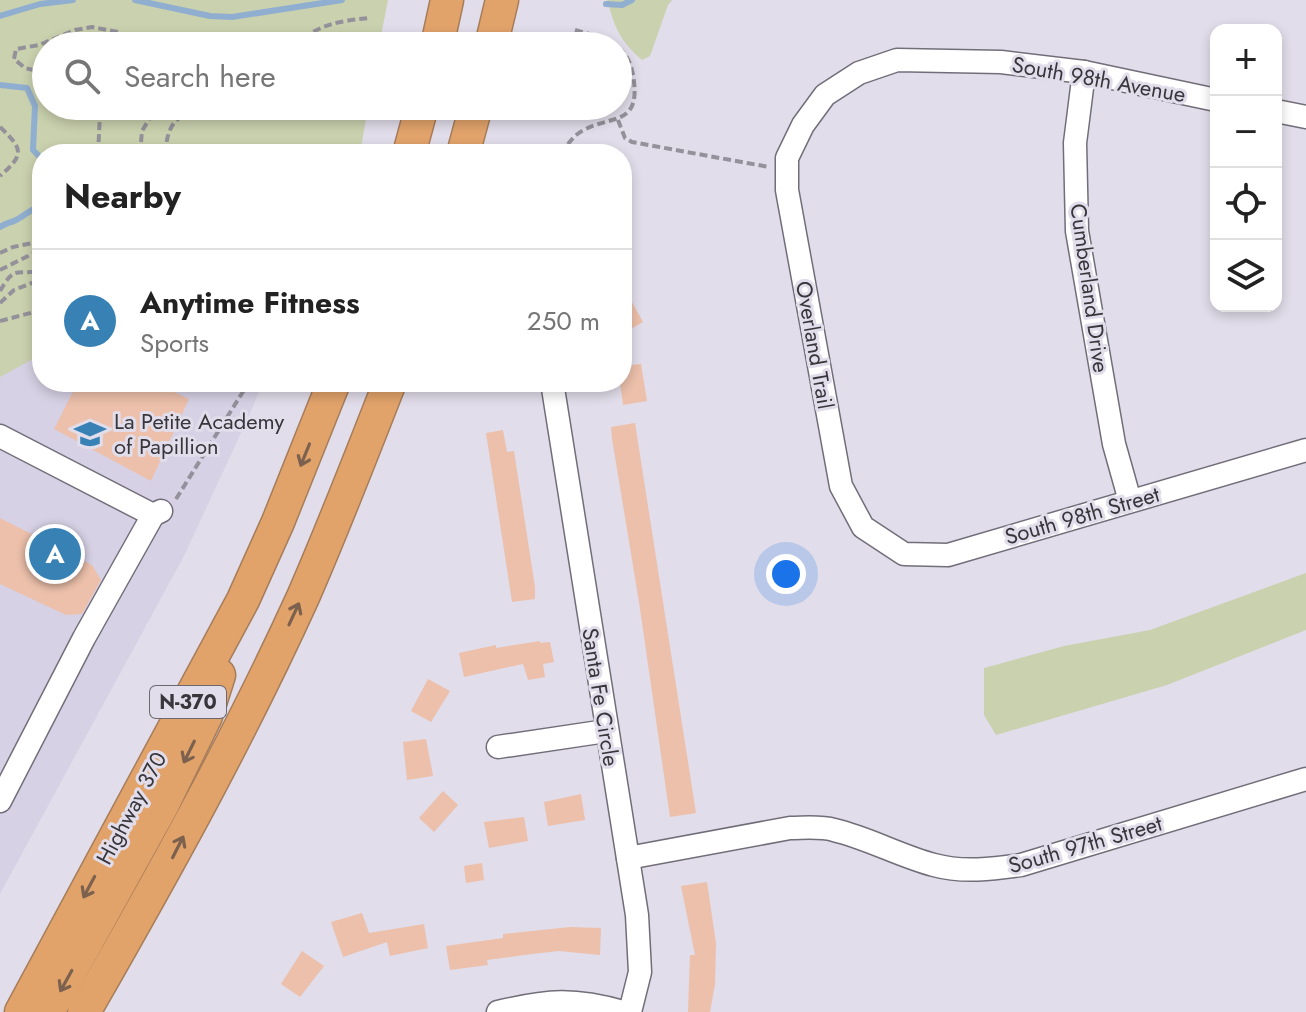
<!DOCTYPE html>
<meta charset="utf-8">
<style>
:root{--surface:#fff;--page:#f2f2f2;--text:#222;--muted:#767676;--line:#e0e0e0;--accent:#3781b5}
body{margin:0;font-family:Jost,sans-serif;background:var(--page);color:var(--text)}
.controls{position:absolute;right:24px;top:24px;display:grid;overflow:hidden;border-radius:16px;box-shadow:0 4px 12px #0003}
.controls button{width:72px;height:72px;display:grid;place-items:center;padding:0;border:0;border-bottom:2px solid var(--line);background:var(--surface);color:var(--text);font:40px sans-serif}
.you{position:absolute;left:786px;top:574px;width:28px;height:28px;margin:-20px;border:6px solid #fff;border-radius:50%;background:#1a73e8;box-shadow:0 0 0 12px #1a73e833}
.badge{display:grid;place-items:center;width:52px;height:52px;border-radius:50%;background:var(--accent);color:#fff;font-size:26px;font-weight:700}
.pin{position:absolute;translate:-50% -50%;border:4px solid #fff;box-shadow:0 2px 8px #0006}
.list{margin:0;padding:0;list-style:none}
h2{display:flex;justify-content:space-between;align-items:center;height:104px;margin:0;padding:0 32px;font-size:34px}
h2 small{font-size:26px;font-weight:400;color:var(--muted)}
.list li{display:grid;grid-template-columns:52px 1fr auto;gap:24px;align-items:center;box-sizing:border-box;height:144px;padding:0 32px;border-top:2px solid var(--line)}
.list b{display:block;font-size:30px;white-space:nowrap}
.list p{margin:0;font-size:26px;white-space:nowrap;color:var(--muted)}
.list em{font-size:26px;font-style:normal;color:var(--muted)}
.icon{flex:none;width:44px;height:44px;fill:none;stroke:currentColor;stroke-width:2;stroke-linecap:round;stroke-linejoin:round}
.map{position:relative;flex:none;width:1306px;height:1012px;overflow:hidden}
.search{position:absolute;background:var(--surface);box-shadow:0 4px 12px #0003;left:32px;top:32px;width:600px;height:88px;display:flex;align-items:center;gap:20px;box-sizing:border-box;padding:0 28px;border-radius:44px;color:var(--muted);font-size:30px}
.panel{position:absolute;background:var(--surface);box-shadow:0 4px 12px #0003;left:32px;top:144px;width:600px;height:248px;border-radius:32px}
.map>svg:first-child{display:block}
.built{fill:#d7d1e5}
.green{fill:#cad1ae}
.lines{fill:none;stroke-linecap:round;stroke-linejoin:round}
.stream{stroke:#90aecf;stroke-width:6}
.building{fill:#ecc0ab}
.minor-casing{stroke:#716e79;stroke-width:25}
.highway-casing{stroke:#a67d5a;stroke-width:35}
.path{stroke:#94919a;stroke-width:4;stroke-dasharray:8 4;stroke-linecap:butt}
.minor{stroke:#fff;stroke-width:22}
.highway{stroke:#e2a36b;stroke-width:32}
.oneway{stroke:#7c624e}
.labels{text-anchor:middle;stroke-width:6;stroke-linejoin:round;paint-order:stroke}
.shield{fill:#e1ddea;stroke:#6b6870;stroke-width:2}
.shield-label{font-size:20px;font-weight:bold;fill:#38363b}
.street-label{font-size:22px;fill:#38363b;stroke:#e1ddea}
.poi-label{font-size:22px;fill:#38363b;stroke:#e1ddea;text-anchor:start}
</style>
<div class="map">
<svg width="1306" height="1012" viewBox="0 0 1306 1012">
<rect width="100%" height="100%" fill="#e1ddea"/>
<path class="built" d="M42,320v62h220l-9,25 -69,149 -184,338v-562z"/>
<g class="green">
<path d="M0,0h388l-9,46h-333v60h322l-8,48h-318v200l-42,23z"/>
<path d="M607,0h65l-4,5 -18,51 -8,4c-22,-19 -27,-32 -35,-60z"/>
<path d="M1306,573v57l-139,55 -171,50 -12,-20v-47l80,-22 86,-16z"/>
</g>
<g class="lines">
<g class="stream">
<path d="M135,0l75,16 22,1 110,-17"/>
<path d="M606,4l16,1 10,-5"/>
<path d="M0,16l40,-12 33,-4"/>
<path d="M0,85l27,3 8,18 -2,44 9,9"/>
<path d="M0,227c7,-5 12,-4 18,-8 9,-5 14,-11 24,-13"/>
</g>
</g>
<g class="building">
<path d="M622,284l21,38 -21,12z"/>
<path d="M641,364l6,37 -24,4 -3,-23h2v-16z"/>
<path d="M78,382h76l35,17 -38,82 -97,-52z"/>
<path d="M635,423l61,390 -26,4 -31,-215 -27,-163 -1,-12z"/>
<path d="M503,430l4,22 7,-1 21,136v12l-23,3 -26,-169z"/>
<path d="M0,518l92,47 9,15 -19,34 -16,1 -66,-31z"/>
<path d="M540,641v2l10,-1 4,20 -11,2 2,13 -17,3 -5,-16 -59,13 -5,-24 37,-8v3z"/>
<path d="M428,679l22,12 -19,31 -20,-11z"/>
<path d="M426,739l7,37 -26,4 -4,-38z"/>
<path d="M443,791l15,14 -24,27 -15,-14z"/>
<path d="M581,794l4,26 -37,6 -4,-24z"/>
<path d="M524,817l4,24 -39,7 -5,-26z"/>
<path d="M482,863l2,17 -18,3 -2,-17z"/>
<path d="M707,882l9,61 -1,41 -5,28h-22l2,-57h5l-14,-69z"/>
<path d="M362,913l7,20 55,-9 4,24 -38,8 -3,-14 -44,15 -12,-35z"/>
<path d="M570,927l31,1 -1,27 -41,-4 -27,3 -45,6 1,5 -38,5 -4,-24 57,-8v-4z"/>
<path d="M302,951l22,15 -24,31 -19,-13z"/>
</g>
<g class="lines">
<defs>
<g id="minor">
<path d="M1084,72l-9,71 2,88 37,213 16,57"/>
<path d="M1216,100l-132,-28 -83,-10 -104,-2 -38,13 -34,22 -22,30 -16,33v32l54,296 22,41 41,27 44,1 358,-105"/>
<path d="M1276,111l30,6"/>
<path d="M552,382l85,533 3,57 -10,40"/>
<path d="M0,436l153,79"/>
<path d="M498,747l108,-16"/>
<path d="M0,801l84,-163 69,-123 8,-4"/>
<path d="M628,858l162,-30c14,0 30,-2 44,2 34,8 66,26 100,35 29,8 59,4 87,0l285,-86"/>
<path d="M498,1012c50,-12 76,-14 125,0"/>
</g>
<g id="highway">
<path d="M437,46l10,-46"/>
<path d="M491,46l11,-46"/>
<path d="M409,154l13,-48"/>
<path d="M463,154l13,-48"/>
<path d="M21,1012l222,-412 35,-78 56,-140"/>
<path d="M48,1012l114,-206 44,-90 13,-41"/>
<path d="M84,1012c78,-136 154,-272 219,-415 31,-71 59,-143 87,-215"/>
</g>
</defs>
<use href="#minor" class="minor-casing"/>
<use href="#highway" class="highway-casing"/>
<g class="path">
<path d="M575,30l21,6 18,10"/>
<path d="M145,46l42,-11 43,11"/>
<path d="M294,46c24,-22 45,-25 76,-28"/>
<path d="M46,73l-21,-5 -11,-9 2,-10 23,-4 36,-15 17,-3 26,5 27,14"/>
<path d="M618,120l7,18 7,4 137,25"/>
<path d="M0,127c23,22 25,27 0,49"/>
<path d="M98,154l2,-39 4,-9"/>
<path d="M140,154l2,-23 15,-25"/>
<path d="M165,154c4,-46 22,-39 60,-48"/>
<path d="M561,154c6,-9 12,-18 21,-23 30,-17 60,-4 51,-56 -2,-11 -6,-21 -15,-27"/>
<path d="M0,253l13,-6 29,-6"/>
<path d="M0,270l42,-21"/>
<path d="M0,291c15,-26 15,-16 42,-20"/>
<path d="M0,303l14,-13 28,-11"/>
<path d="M0,321l42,-11"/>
<path d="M176,499l73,-117"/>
</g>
<use href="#minor" class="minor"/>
<use href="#highway" class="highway"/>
</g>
<defs><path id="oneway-shaft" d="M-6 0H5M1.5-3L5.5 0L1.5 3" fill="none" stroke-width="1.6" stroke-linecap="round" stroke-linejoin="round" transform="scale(2)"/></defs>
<g class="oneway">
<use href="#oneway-shaft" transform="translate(305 455) rotate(112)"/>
<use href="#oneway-shaft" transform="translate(294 614) rotate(-65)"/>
<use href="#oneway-shaft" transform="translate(189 752) rotate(116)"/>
<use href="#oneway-shaft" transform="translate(178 847) rotate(-63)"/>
<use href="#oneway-shaft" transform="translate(89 887) rotate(118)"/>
<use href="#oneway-shaft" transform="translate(66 981) rotate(119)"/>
</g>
<defs>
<symbol id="school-bare" viewBox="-9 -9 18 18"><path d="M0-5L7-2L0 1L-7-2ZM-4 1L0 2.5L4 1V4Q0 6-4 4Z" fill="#3781b5" stroke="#e1ddea" stroke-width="2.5" paint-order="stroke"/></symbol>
</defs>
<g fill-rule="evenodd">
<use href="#school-bare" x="68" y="412" width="44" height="44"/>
</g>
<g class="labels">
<rect class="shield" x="150" y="686" width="76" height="32" rx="6"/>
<g class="shield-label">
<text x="188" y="709">N-370</text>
</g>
<g class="street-label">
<text transform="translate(1099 79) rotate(10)" y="8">South 98th Avenue</text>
<text transform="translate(1090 288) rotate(82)" y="8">Cumberland Drive</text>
<text transform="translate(815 345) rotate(80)" y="8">Overland Trail</text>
<text transform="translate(1082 515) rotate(-16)" y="8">South 98th Street</text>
<text transform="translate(601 697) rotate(81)" y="8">Santa Fe Circle</text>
<text transform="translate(131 808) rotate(-62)" y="8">Highway 370</text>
<text transform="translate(1085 844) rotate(-16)" y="8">South 97th Street</text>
</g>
<g class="poi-label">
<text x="114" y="429">La Petite Academy<tspan x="114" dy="25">of Papillion</tspan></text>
</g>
</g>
</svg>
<div class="controls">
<button>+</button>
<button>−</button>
<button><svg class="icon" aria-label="locate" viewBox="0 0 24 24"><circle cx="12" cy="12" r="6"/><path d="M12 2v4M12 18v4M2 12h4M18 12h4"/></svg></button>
<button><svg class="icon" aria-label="layers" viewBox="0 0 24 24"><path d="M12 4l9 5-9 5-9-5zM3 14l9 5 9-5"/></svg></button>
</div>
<div class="you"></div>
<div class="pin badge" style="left:55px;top:554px">A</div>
<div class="search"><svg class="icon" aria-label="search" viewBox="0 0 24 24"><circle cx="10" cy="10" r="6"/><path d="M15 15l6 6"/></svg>Search here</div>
<section class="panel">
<h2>Nearby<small></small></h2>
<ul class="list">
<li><span class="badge">A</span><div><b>Anytime Fitness</b><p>Sports</p></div><em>250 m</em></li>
</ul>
</section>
</div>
